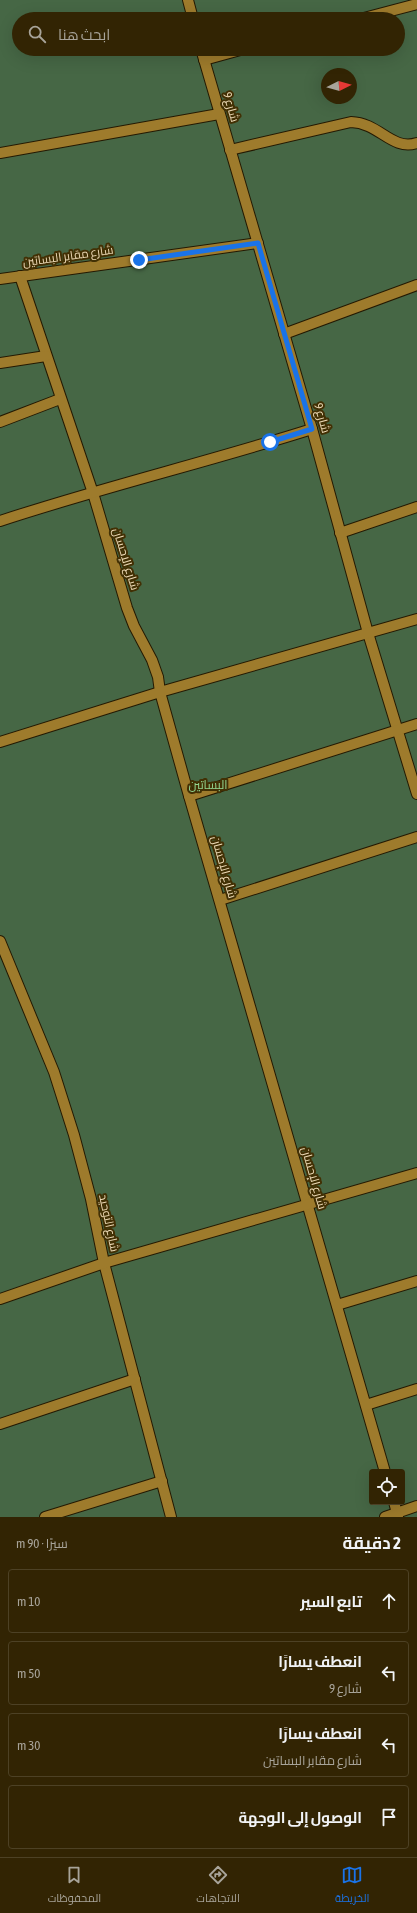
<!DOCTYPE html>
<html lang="ar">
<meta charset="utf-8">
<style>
:root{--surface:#322403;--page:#3d3012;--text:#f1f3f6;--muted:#a8a49a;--line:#4d4125;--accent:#1a73e8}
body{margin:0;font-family:"Asap Condensed",Cairo,sans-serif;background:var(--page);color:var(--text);direction:rtl}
.controls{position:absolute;right:12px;bottom:12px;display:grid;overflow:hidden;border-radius:4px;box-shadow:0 4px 16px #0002}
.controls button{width:36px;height:36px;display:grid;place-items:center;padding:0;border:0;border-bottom:1px solid var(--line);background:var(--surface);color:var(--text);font:20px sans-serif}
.compass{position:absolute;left:321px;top:68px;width:36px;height:36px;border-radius:50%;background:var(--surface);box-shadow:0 4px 16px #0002;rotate:85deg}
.stop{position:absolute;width:12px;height:12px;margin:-9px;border:3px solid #1a73e8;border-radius:50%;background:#fff}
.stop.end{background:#1a73e8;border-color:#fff;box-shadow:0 1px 4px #0008}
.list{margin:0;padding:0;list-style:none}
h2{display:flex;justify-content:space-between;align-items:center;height:52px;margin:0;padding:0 16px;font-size:17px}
h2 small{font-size:13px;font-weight:400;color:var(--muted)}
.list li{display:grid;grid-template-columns:26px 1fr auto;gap:12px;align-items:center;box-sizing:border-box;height:64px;margin:0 8px 8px;padding:0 8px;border:1px solid var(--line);border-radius:4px}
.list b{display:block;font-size:15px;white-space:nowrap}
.list p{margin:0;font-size:13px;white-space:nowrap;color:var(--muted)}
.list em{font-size:13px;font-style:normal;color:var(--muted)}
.icon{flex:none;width:22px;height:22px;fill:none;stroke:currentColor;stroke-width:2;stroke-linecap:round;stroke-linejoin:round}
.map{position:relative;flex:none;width:417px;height:1517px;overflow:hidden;direction:ltr}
.search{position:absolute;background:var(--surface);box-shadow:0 4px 16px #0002;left:12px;right:12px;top:12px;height:44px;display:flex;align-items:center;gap:10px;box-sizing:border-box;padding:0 14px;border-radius:22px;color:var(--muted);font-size:15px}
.sheet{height:340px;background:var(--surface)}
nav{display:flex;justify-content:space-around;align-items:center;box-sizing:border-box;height:56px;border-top:1px solid var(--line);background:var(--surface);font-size:11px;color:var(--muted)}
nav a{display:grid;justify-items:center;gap:2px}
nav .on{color:var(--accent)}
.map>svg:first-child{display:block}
.green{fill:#466745;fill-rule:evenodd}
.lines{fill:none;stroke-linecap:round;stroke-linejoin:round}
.minor-casing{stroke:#241902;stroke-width:12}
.minor{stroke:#9e7b2c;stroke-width:10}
.route{stroke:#1a73e8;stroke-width:5}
.labels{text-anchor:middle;stroke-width:4;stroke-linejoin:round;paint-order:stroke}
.street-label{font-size:12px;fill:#eddab6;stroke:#423004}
.park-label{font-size:12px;fill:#92d690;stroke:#423004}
</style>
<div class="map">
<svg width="417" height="1517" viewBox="0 0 417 1517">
<rect width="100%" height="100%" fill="#423004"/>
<path class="green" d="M0,0h417v1517h-417zM19,19h379v30h-379zM327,74h24v24h-24zM372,1472h30v30h-30z"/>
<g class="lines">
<defs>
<g id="minor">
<path d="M188,0l5,19"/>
<path d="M360,19l57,-15"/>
<path d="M201,49l111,380 56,204 49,161"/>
<path d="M204,60l40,-11"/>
<path d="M230,150l121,-28c29,1 40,29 66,21"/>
<path d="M0,153l219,-39"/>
<path d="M20,276l73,217 34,115 7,18 18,34 6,17 2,15 29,104 196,676"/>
<path d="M0,279l258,-36"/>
<path d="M284,334l133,-49"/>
<path d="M0,363l46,-7"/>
<path d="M0,422l60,-23"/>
<path d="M0,521c103,-34 208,-59 312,-92"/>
<path d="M340,533l77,-26"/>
<path d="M0,742l160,-50 257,-73"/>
<path d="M189,796l228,-72"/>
<path d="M220,900l197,-63"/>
<path d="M0,941l54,131 20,63 17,64 13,64 67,254"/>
<path d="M0,1299l104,-36 313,-90"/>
<path d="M337,1305l80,-24"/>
<path d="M366,1405l51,-16"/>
<path d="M0,1424l135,-45"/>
<path d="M394,1502l4,15"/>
<path d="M45,1517l117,-36"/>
<path d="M385,1517l32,-11"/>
</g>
</defs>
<use href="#minor" class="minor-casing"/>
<use href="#minor" class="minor"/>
</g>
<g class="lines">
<path class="route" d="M139,260l119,-17 54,186 -42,13"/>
</g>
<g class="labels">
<g class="street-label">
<text transform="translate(231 107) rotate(74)" y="4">شارع 9</text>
<text transform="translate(68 256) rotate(-8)" y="4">شارع مقابر البساتين</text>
<text transform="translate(322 418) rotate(74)" y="4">شارع 9</text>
<text transform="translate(126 559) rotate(73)" y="4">شارع الإحسان</text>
<text transform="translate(224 867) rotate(74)" y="4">شارع الإحسان</text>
<text transform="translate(314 1178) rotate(74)" y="4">شارع الإحسان</text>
<text transform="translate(109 1223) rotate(78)" y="4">شارع التوحيد</text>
</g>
<g class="park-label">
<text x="208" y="789">البساتين</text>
</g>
</g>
</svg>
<div class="controls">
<button><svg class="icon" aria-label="locate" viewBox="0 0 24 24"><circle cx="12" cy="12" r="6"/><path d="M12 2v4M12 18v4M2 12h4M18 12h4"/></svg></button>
</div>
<svg class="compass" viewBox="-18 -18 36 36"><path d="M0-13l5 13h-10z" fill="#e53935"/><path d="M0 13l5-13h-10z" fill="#a8a49a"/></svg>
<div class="stop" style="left:270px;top:442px"></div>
<div class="stop end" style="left:139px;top:260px"></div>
<div class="search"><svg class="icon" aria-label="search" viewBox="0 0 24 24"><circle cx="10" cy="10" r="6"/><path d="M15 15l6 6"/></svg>ابحث هنا</div>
</div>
<section class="sheet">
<h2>2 دقيقة<small>سيرًا · 90 m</small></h2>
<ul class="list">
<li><svg class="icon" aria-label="ahead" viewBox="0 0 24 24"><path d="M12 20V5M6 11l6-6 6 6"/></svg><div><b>تابع السير</b></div><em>10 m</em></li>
<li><svg class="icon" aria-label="left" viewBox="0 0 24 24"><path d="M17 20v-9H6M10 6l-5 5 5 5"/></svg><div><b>انعطف يسارًا</b><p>شارع 9</p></div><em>50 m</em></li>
<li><svg class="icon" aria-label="left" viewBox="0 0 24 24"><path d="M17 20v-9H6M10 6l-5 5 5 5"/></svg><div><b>انعطف يسارًا</b><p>شارع مقابر البساتين</p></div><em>30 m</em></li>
<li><svg class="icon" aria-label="arrive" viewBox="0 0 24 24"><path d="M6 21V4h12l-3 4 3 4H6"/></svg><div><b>الوصول إلى الوجهة</b></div></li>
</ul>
</section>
<nav>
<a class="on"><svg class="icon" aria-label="map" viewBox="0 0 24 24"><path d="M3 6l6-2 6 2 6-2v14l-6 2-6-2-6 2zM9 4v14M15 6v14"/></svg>الخريطة</a>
<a><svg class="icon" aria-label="directions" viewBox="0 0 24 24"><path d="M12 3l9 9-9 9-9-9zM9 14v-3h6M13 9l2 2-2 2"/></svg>الاتجاهات</a>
<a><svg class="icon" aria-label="saved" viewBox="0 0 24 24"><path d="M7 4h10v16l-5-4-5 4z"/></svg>المحفوظات</a>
</nav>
